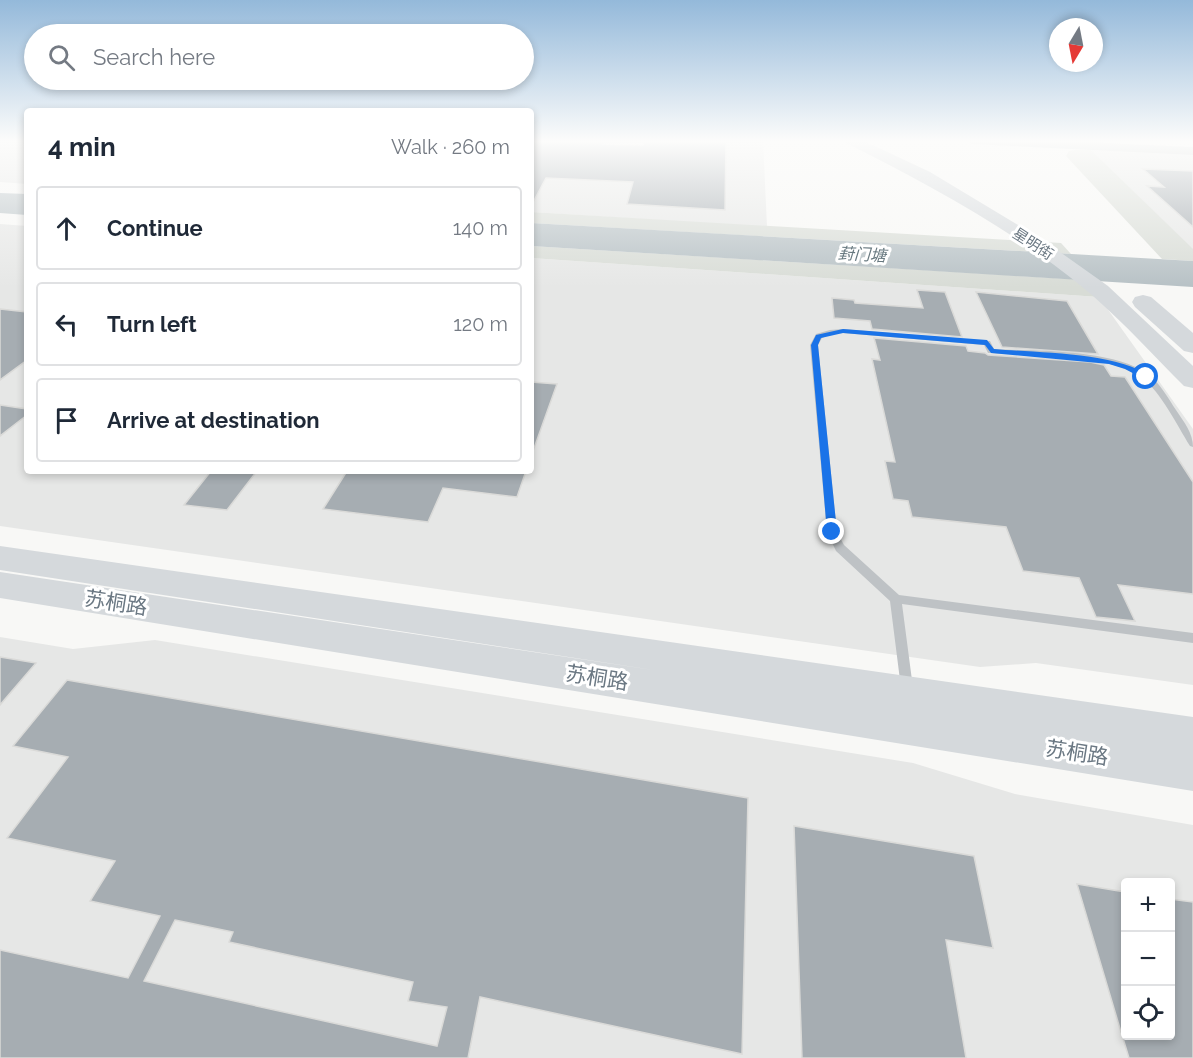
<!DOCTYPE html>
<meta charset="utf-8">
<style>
:root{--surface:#fff;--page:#f6f6f7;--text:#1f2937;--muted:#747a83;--line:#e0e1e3}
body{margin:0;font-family:Raleway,"Noto Sans SC",sans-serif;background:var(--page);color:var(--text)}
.controls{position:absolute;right:18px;bottom:18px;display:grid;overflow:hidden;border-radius:6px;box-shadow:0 3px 9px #0003}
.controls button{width:54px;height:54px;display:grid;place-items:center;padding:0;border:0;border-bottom:2px solid var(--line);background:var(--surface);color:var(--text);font:30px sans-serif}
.compass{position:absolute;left:1049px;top:18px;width:54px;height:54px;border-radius:50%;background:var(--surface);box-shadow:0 3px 9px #0003;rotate:190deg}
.stop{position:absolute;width:18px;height:18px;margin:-14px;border:4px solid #1a73e8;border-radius:50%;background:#fff}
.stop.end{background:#1a73e8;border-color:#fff;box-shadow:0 2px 6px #0008}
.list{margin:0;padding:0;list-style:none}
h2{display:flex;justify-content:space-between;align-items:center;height:78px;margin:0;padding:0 24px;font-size:26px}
h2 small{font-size:20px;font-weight:400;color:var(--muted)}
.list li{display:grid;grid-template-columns:39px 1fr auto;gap:18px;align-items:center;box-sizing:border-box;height:84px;margin:0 12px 12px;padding:0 12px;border:2px solid var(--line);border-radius:6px}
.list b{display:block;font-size:22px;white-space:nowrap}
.list em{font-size:20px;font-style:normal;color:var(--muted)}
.icon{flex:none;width:33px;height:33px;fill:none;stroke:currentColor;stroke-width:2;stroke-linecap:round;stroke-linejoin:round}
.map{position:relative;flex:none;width:1193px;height:1058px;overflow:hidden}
.search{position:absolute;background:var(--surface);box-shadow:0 3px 9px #0003;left:24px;top:24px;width:510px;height:66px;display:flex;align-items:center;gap:15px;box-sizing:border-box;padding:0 21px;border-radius:33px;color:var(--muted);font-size:22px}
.panel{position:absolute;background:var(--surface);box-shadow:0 3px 9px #0003;left:24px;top:108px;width:510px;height:366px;border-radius:6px}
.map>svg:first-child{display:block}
.built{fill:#e6e7e6;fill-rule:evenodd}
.green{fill:#d8dcd6}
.water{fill:#b7c1c5}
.building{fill:#a6adb2;stroke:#dadad8;stroke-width:1.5;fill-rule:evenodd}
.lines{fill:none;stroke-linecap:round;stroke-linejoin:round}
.service{fill:#bec2c5;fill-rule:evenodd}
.tertiary{fill:#bec2c5;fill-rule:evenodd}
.secondary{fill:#d5d9dc;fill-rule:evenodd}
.primary{fill:#d5d9dc;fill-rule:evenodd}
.route{fill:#1a73e8}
.labels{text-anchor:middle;stroke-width:6;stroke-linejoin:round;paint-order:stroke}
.far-street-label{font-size:15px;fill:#6b7883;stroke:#fff}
.far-water-label{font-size:16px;font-style:italic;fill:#67787f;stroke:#fff}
.near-street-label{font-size:21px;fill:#6b7883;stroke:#fff}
</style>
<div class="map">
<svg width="1193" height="1058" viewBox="0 0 1193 1058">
<rect width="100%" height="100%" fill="#f8f8f6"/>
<g class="built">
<path d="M0,140h27v44l-27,-2z"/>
<path d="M531,140h232l4,87 -236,-15z"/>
<path d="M1091,150l102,5v94h-1z"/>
<path d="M0,224l27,2v245h504v-213l568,39 94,132v256l-157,-22 -56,4 -980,-141z"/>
<path d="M0,637l73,12 82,-9 758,123 102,31 178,31v233h-1193zM1126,882h44v154h-44z"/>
</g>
<g class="green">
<path d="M1075,150h16l102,99v12l-31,-2 -96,-103 3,-5z"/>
<path d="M531,212l530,31 10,11 -540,-31z"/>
<path d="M531,246l555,34 13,17 -568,-39z"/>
</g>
<g class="water">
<path d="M0,193l27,1v21l-27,-2z"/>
<path d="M531,223l662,38v26l-662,-41z"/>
</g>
<g class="building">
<path d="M531,140h74l-2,4 40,1 1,-5h82l-1,70 -98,-6 6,-22 -87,-4 -15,28z"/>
<path d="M1143,169l50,2v56l-46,-41 17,1z"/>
<path d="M917,290l28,2 17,45 -90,-8 -2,-8 -36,-3 -2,-20 22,2 1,3 68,5z"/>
<path d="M976,292l91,9 31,53 -96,-7z"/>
<path d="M0,309l27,3v48l-27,20z"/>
<path d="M874,338l92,8 2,5 17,2 3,2 102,7 14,3 7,11 14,1 68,105v112l-75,-9 17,36 -39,-4 -17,-39 -56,-7 -17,-44 -94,-10 -4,-16 -15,-2 -8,-38 10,1 -23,-103 8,1z"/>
<path d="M531,382l26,2 -24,67h-2z"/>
<path d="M0,405l27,4v6l-27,21z"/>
<path d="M211,471h46l-30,39 -43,-5z"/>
<path d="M347,471h179l-9,26 -74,-9 -15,34 -105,-13z"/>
<path d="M0,657l36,6 -36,42z"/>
<path d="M67,680l681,118 -6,256 -262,-57 -12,61h-468v-108l128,28 32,-62 -70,-15 25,-40 -108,-23 61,-81 -55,-11zM175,920l58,12 -4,10 184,40 -5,19 39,6 -10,39 -293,-65z"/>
<path d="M794,826l180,30 19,92 -47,-8 20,118h-164z"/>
<path d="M1077,884l48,8v139l-4,1z"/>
<path d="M1170,899l23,3v156h-64l-7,-23h48z"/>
</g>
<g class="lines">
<path class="service" d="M843,329l144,12h3l4,8c42,2 119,0 154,25 12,9 20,24 28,36 8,12 17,23 17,37l-3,-1c-13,-21 -29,-54 -48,-68 -34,-25 -110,-22 -151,-25h-3l-4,-8 -141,-12 -12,1 -9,4 -4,7 19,187 7,13 55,50 294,38v10l-291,-39 11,84 -1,4 -5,2 -5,-2 -1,-4 -11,-87 -54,-50 -9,-19 -17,-187 6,-11 14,-4z"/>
<path class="tertiary" d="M966,140h74l153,7v8l-221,-11z"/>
<path class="secondary" d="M0,546l1193,171v74l-1193,-193v-26l660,99 -660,-101z"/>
<g class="primary">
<path d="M844,140h18l68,32 113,68 65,46 85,80v22l-9,-2c-30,-30 -59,-62 -91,-90 -69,-60 -165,-112 -247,-153z"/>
<path d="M1143,295l8,2 42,36v20l-9,-2 -49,-44 -3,-5 3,-5z"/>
</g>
</g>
<linearGradient id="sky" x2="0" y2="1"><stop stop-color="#94b9da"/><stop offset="0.49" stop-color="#fcfcfb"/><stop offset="1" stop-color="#fcfcfb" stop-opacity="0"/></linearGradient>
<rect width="1193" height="288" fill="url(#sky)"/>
<path class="route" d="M843,329l144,11 7,9c42,4 125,3 156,28l-6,2 -19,-10 -16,-5 -118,-11 -6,-8 -142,-12 -22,5 -3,7 19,187 -5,4 -5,-4 -16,-187 5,-10z"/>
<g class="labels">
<g class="far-street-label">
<text transform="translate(1033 244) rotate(33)" y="5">星明街</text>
</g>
<g class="far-water-label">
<text transform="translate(862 254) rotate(3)" y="6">葑门塘</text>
</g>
<g class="near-street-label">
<text transform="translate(116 603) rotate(9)" y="7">苏桐路</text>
<text transform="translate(597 678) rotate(9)" y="7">苏桐路</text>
<text transform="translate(1077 753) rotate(9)" y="7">苏桐路</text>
</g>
</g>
</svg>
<div class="controls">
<button>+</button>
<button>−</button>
<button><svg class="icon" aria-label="locate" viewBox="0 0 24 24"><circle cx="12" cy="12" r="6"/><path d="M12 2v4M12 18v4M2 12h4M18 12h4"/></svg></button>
</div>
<svg class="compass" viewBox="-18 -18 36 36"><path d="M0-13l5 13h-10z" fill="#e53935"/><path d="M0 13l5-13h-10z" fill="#747a83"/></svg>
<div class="stop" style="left:1146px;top:377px"></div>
<div class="stop end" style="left:832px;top:532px"></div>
<div class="search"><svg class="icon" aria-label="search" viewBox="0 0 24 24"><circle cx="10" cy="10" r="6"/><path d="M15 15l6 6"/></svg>Search here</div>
<section class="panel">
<h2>4 min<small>Walk · 260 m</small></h2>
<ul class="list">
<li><svg class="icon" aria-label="ahead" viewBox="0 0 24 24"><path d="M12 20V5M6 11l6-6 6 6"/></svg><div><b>Continue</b></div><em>140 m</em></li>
<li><svg class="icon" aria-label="left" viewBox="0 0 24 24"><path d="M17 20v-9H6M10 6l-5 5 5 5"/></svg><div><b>Turn left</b></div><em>120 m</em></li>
<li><svg class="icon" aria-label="arrive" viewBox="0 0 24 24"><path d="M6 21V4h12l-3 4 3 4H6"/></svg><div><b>Arrive at destination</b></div></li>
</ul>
</section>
</div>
